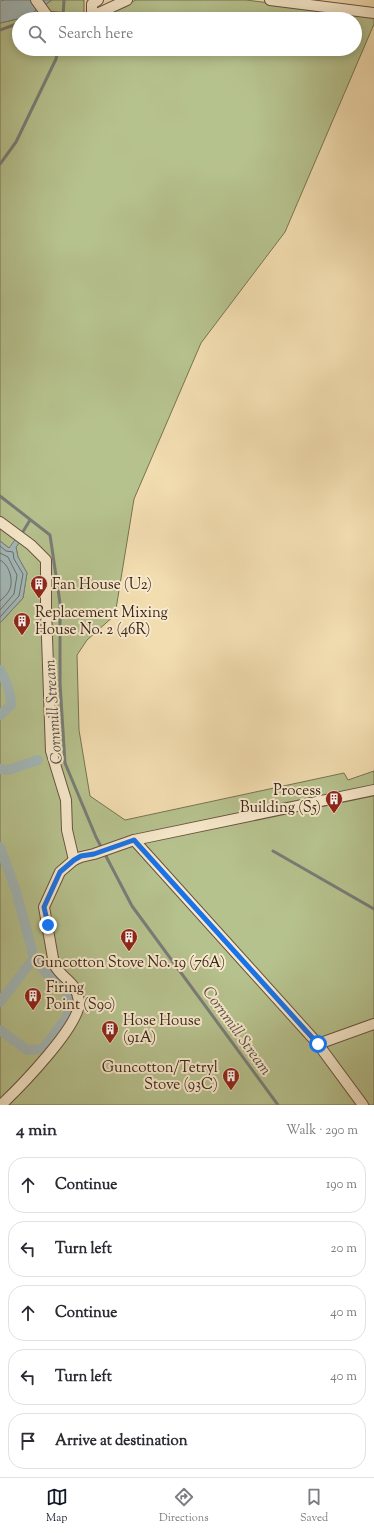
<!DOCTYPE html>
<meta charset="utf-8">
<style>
:root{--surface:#fff;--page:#f2f2f3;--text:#2b2b33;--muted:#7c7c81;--line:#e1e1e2;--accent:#111827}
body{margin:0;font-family:"Sorts Mill Goudy",serif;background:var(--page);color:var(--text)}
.stop{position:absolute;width:12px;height:12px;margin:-9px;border:3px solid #1a73e8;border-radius:50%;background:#fff}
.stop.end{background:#1a73e8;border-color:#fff;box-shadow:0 1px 4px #0008}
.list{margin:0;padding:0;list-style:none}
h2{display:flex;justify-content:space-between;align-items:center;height:52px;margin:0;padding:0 16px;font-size:17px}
h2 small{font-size:13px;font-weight:400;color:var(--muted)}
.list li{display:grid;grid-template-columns:26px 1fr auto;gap:12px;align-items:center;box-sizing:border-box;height:56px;margin:0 8px 8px;padding:0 8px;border:1px solid var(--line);border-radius:16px}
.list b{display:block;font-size:15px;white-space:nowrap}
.list em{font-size:13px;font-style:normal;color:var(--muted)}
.icon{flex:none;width:22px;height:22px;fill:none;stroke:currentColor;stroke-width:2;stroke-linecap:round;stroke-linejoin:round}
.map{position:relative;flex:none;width:374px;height:1105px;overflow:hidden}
.search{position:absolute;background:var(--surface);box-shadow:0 2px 10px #0003;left:12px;right:12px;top:12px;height:44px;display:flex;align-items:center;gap:10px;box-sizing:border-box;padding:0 14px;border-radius:22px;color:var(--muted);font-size:15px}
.sheet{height:372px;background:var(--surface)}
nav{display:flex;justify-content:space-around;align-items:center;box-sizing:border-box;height:56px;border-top:1px solid var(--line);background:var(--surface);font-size:11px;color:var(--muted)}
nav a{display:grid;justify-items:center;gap:2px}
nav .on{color:var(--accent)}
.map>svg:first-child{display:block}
.green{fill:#b6c28e;stroke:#787354}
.water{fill:#a2b8b8;stroke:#797d78}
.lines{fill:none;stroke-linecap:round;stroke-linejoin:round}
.shore{stroke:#6e6e68;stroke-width:1}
.stream{stroke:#797d78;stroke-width:3}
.canal{stroke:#a2b8b8;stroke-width:10}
.minor-casing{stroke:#69523f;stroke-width:12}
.minor{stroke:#f7e9cc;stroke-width:10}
.route{stroke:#1a73e8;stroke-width:5}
.labels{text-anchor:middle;stroke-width:4;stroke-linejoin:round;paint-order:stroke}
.poi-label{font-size:15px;fill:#3b2419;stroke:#f7e9cc;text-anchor:start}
.water-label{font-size:16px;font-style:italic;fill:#5a5049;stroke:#f7e9cc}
</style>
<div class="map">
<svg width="374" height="1105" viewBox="0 0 374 1105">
<rect width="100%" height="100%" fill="#f2ddb0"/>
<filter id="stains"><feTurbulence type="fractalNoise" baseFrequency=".005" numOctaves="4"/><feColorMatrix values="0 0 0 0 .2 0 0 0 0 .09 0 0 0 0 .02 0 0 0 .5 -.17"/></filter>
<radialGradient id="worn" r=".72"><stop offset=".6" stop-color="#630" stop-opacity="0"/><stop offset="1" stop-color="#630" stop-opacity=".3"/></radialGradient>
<path class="green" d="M52,0h32v19h-65v30h336v-30h-261l42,-19h110l119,15 9,3v6l-89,208 -84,111 -67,156 -19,116 -28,25 -10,15 2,75 11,66 35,24 219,-47 4,7 26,-9v334h-374v-482l23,-25 4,-25 -9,-16 -2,-10 4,-6 -11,7 -9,-7v-518l26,-6z"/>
<g class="water">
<path d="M5,0h47l-26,17 -26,6v-22z"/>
<path d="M17,537l4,4 -5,6 2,10 9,16 -4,25 -23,25v-82l9,7z"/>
</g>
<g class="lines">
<g class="shore">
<path d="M0,546l6,5 7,1 1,7 9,15 -4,22 -19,21"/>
<path d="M0,553l8,4 9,18 -3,19 -14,16"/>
<path d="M0,560c10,5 14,22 9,31 -2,4 -6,7 -9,10"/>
</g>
<g class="stream">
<path d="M63,16l1,-16"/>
<path d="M32,19l1,-1"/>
<path d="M0,30l19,-7"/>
<path d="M0,164l16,-22 40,-83 2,-10"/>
<path d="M0,496l50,39 10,68v80l5,80 31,74 36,69 146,199"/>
<path d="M21,535l9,-15"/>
<path d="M273,851l101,58"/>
</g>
<g class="canal">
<path d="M0,670c7,12 11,22 11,35l-11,10"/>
<path d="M0,769l8,1 30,-10"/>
<path d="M0,847l16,44 18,67 -34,44"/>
<path d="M0,1030l27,20 16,-1 24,-32 4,-18 -5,-8 -18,-16 -14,-17"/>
</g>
<defs>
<g id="minor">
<path d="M36,0l10,14 3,3 29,2"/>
<path d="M270,0l104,13"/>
<path d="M92,17v-13l6,-4"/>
<path d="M86,19l41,-19"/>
<path d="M0,522l31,23 15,15v49l5,142 15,49 1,30 7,30"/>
<path d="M134,840l184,204 45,61"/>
<path d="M318,1044l56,-20"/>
<path d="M1,1105c17,-16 81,-81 78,-104 -3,-21 -17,-21 -25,-37l-10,-57 16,-35 14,-12 7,-3 13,-3 40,-14 240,-50"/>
</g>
</defs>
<use href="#minor" class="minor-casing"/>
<use href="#minor" class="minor"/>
</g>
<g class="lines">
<path class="route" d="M48,925l-4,-18 16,-35 14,-12 7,-4 13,-2 40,-14 184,204"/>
</g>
<defs>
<symbol id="building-pin" viewBox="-11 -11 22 30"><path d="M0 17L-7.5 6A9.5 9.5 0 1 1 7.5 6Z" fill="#8f2418" stroke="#f7e9cc"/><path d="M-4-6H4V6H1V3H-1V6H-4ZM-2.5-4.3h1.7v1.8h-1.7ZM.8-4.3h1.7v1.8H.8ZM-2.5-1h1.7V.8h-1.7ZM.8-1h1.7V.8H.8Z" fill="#fff"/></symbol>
</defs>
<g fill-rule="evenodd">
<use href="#building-pin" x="29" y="574" width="20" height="27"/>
<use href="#building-pin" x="12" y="611" width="20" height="27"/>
<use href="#building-pin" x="324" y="789" width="20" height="27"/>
<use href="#building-pin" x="119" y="927" width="20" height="27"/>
<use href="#building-pin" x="23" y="986" width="20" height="27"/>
<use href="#building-pin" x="100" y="1019" width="20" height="27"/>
<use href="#building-pin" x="221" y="1066" width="20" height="27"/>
</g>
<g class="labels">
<g class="poi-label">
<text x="52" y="589">Fan House (U2)</text>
<text x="35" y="617">Replacement Mixing<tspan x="35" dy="17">House No. 2 (46R)</tspan></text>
<text x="321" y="795" text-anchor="end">Process<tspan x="321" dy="17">Building (S5)</tspan></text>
<text x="129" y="967" text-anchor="middle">Guncotton Stove No. 19 (76A)</text>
<text x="46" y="992">Firing<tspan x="46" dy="17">Point (S90)</tspan></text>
<text x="123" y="1025">Hose House<tspan x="123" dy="17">(91A)</tspan></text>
<text x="218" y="1072" text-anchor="end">Guncotton/Tetryl<tspan x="218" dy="17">Stove (93C)</tspan></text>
</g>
<g class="water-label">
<text transform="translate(52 712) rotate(-94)" y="6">Cornmill Stream</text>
<text transform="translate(238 1030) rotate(54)" y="6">Cornmill Stream</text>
</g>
</g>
<rect width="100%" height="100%" filter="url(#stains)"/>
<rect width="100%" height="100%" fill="url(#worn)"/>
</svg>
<div class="stop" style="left:318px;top:1044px"></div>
<div class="stop end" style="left:48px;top:925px"></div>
<div class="search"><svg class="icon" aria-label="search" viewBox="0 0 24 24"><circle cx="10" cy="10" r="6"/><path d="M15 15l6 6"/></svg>Search here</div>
</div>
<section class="sheet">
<h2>4 min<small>Walk · 290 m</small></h2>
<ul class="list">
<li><svg class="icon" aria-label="ahead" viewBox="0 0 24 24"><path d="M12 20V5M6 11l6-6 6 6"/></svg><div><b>Continue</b></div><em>190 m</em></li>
<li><svg class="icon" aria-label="left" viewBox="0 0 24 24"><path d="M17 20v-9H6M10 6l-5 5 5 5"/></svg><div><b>Turn left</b></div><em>20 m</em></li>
<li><svg class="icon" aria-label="ahead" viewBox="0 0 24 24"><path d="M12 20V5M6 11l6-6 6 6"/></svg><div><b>Continue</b></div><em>40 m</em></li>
<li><svg class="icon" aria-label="left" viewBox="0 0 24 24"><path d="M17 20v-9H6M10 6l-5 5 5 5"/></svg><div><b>Turn left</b></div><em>40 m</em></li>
<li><svg class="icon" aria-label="arrive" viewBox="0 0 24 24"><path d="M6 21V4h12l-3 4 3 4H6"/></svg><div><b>Arrive at destination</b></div></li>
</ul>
</section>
<nav>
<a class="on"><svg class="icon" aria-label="map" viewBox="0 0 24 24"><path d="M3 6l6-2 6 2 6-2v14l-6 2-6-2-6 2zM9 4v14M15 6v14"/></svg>Map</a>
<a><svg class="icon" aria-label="directions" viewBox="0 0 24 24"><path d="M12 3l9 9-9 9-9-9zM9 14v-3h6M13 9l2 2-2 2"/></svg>Directions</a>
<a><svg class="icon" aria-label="saved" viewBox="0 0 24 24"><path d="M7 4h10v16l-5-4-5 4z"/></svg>Saved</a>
</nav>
